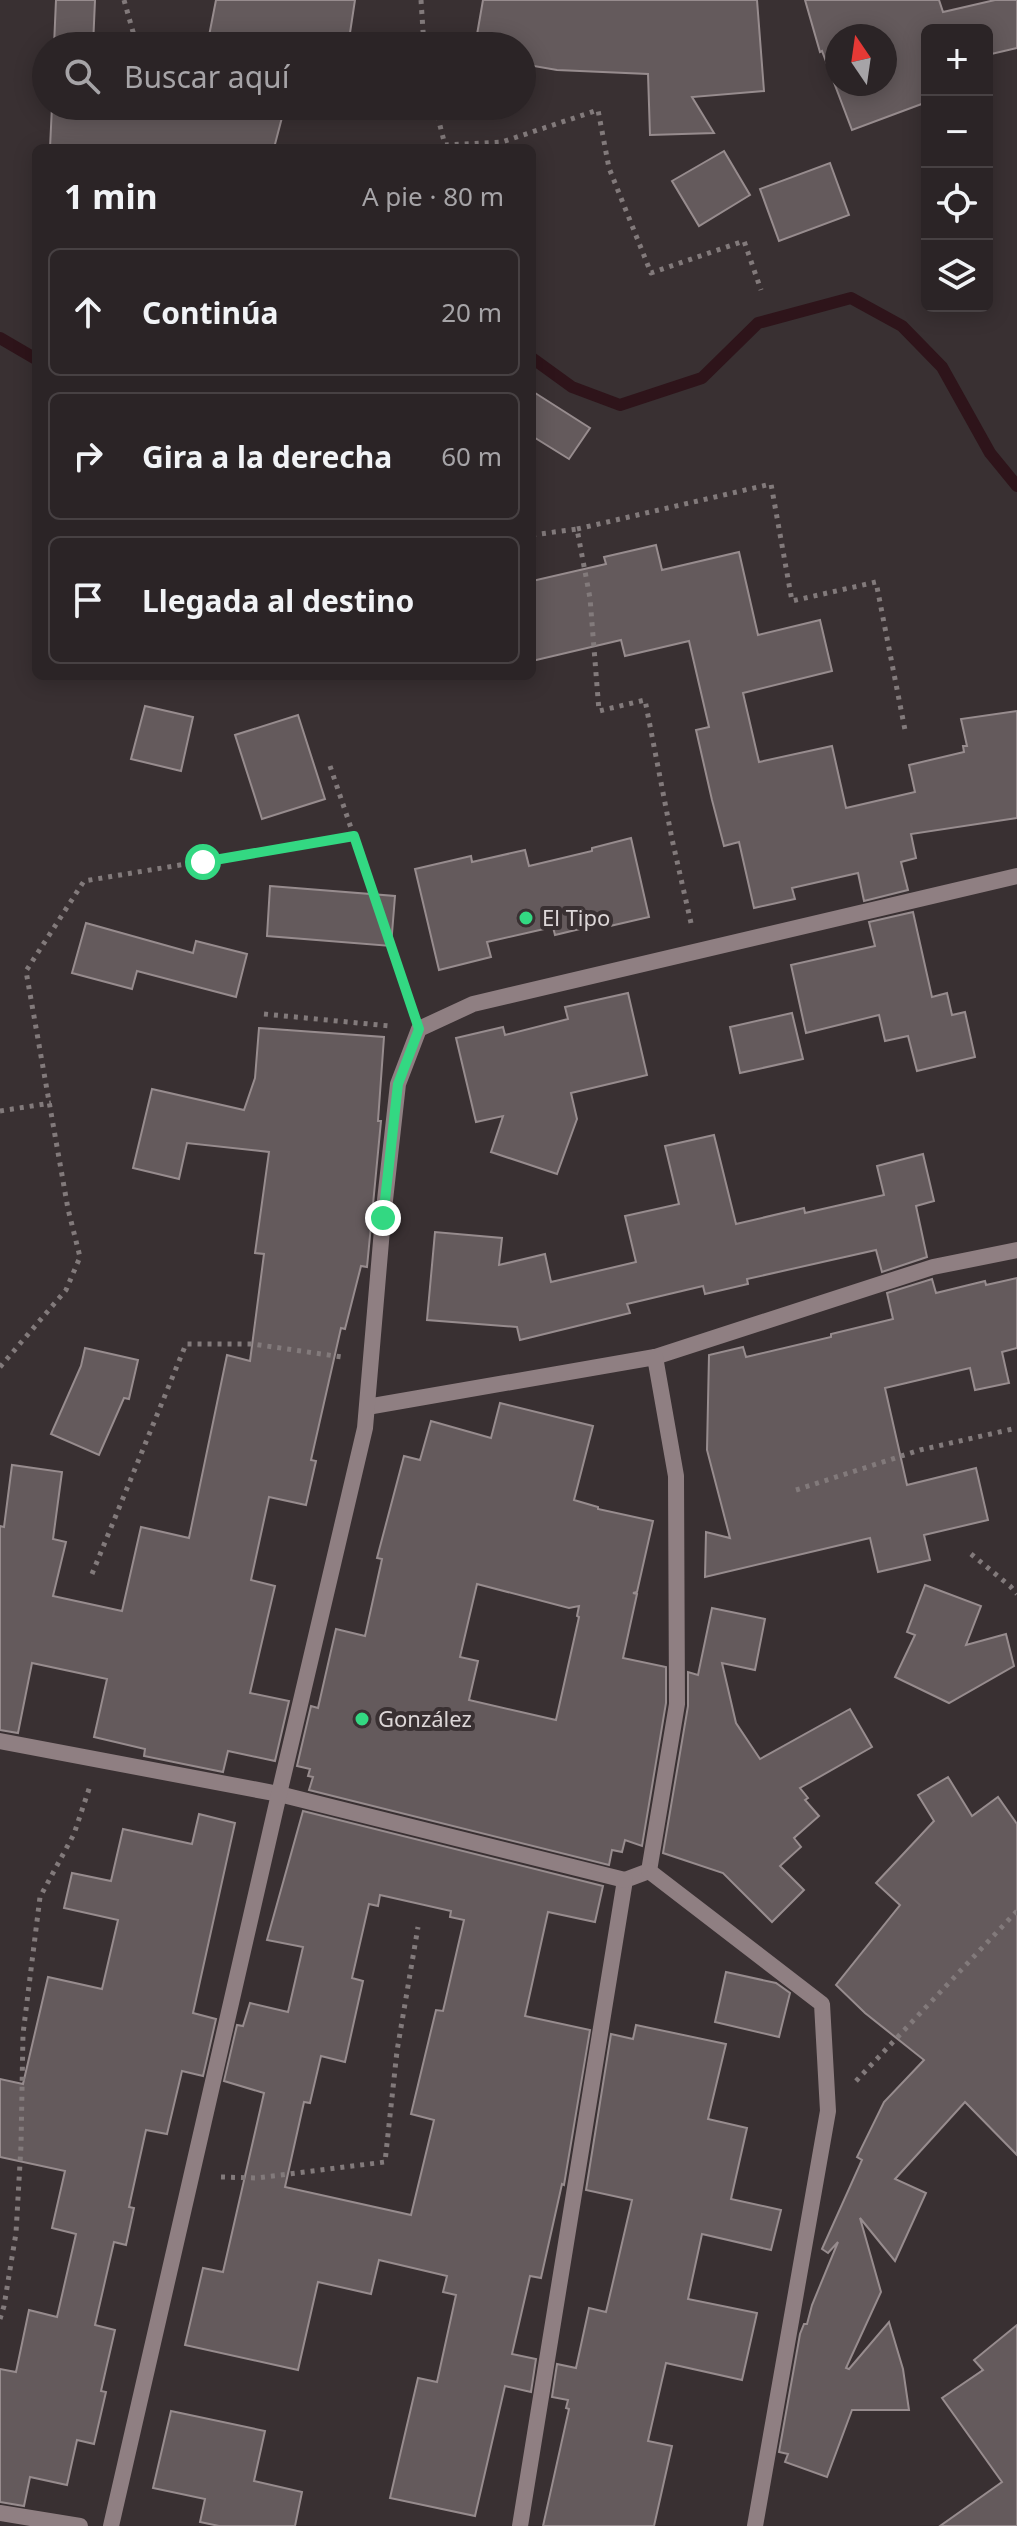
<!DOCTYPE html>
<html lang="es">
<meta charset="utf-8">
<style>
:root{--surface:#2b2426;--page:#332c2e;--text:#f1f3f6;--muted:#a6a4a7;--line:#474143}
body{margin:0;font-family:"Noto Sans",sans-serif;background:var(--page);color:var(--text)}
.controls{position:absolute;right:24px;top:24px;display:grid;overflow:hidden;border-radius:12px;box-shadow:0 4px 20px #0003}
.controls button{width:72px;height:72px;display:grid;place-items:center;padding:0;border:0;border-bottom:2px solid var(--line);background:var(--surface);color:var(--text);font:40px sans-serif}
.compass{position:absolute;left:825px;top:24px;width:72px;height:72px;border-radius:50%;background:var(--surface);box-shadow:0 4px 20px #0003;rotate:347deg}
.stop{position:absolute;width:24px;height:24px;margin:-18px;border:6px solid #33d882;border-radius:50%;background:#fff}
.stop.end{background:#33d882;border-color:#fff;box-shadow:0 2px 8px #0008}
.list{margin:0;padding:0;list-style:none}
h2{display:flex;justify-content:space-between;align-items:center;height:104px;margin:0;padding:0 32px;font-size:34px}
h2 small{font-size:26px;font-weight:400;color:var(--muted)}
.list li{display:grid;grid-template-columns:52px 1fr auto;gap:24px;align-items:center;box-sizing:border-box;height:128px;margin:0 16px 16px;padding:0 16px;border:2px solid var(--line);border-radius:12px}
.list b{display:block;font-size:30px;white-space:nowrap}
.list em{font-size:26px;font-style:normal;color:var(--muted)}
.icon{flex:none;width:44px;height:44px;fill:none;stroke:currentColor;stroke-width:2;stroke-linecap:round;stroke-linejoin:round}
.map{position:relative;flex:none;width:1017px;height:2526px;overflow:hidden}
.search{position:absolute;background:var(--surface);box-shadow:0 4px 20px #0003;left:32px;top:32px;width:504px;height:88px;display:flex;align-items:center;gap:20px;box-sizing:border-box;padding:0 28px;border-radius:44px;color:var(--muted);font-size:30px}
.panel{position:absolute;background:var(--surface);box-shadow:0 4px 20px #0003;left:32px;top:144px;width:504px;height:536px;border-radius:12px}
.map>svg:first-child{display:block}
.lines{fill:none;stroke-linecap:round;stroke-linejoin:round}
.stream{stroke:#2e141a;stroke-width:12}
.building{fill:#645a5c;stroke:#978c8e;stroke-width:2;fill-rule:evenodd}
.path{stroke:#827a7b;stroke-width:5;stroke-dasharray:4 6;stroke-linecap:butt}
.minor{stroke:#8f7f82;stroke-width:16}
.route{stroke:#33d882;stroke-width:10}
.poi-dot{fill:#33d882;stroke:#393032;stroke-width:3}
.labels{text-anchor:middle;stroke-width:8;stroke-linejoin:round;paint-order:stroke}
.poi-label{font-size:22px;fill:#ddd7d8;stroke:#393032;text-anchor:start}
</style>
<div class="map">
<svg width="1017" height="2526" viewBox="0 0 1017 2526">
<rect width="100%" height="100%" fill="#393032"/>
<g class="lines">
<g class="stream">
<path d="M0,338l36,21"/>
<path d="M532,358l40,29 48,18 82,-27 56,-55 93,-25 51,28 40,41 48,86 27,33"/>
</g>
</g>
<g class="building">
<path d="M56,0h39l-2,46h-39z"/>
<path d="M216,0h139l-7,46h-141z"/>
<path d="M483,0h274l7,91 -72,6 22,36 -64,2 -2,-61 -91,-4 -35,-6v-18h-47z"/>
<path d="M805,0h134l4,12 52,-12h22v48l-30,7v-25h-60v72l-75,28 -30,-79 -2,1zM837,36h48v48h-48z"/>
<path d="M52,106h233l-11,42h-224z"/>
<path d="M724,151l26,44 -51,31 -27,-45z"/>
<path d="M830,163l19,52 -70,26 -19,-52z"/>
<path d="M532,391l58,37 -21,31 -37,-23z"/>
<path d="M656,545l6,25 77,-18 19,83 62,-15 12,51 -89,22 16,69 73,-16 14,62 69,-16 -6,-27 55,-13 -1,-6h4l-6,-27 56,-8v107l-106,16 5,24 -15,4 7,28 -44,11 -6,-28 -66,15 3,11 -41,9 -15,-66 -15,4 -12,-46 -16,-70 13,-3 -20,-86 -64,15 -4,-16 -89,21v-80l74,-17 -2,-7z"/>
<path d="M145,706l48,11 -12,54 -50,-12z"/>
<path d="M298,715l27,84 -63,20 -27,-84z"/>
<path d="M631,838l18,79 -39,9 -1,-4 -54,13 -2,-8 -66,15 4,15 -52,13 -24,-101 56,-13 1,6 53,-12 4,16 63,-15v-3z"/>
<path d="M270,886l125,10 -4,50 -124,-10z"/>
<path d="M913,912l19,85 15,-4 5,22 13,-3 10,45 -58,14 -9,-35 -23,5 -6,-26 -73,18 -15,-68 84,-19 -6,-24z"/>
<path d="M86,923l107,30 3,-12 51,13 -11,43 -99,-26 -5,18 -60,-16z"/>
<path d="M628,993l19,82 -76,18 6,26 -20,55 -66,-22 12,-36 -27,6 -20,-84 47,-11 2,8 63,-16 -3,-12z"/>
<path d="M792,1013l11,46 -63,14 -10,-46z"/>
<path d="M259,1028l125,9 -6,84h3l-14,146 -6,-1 -16,63 -4,-1 -30,132 5,1 -10,44 -37,-8 -18,83 24,6 -25,107 39,8 -14,60 -47,-10 -5,21 -79,-16 1,-7 -51,-12 13,-58 -75,-16 -14,70 -18,-3v-204l4,1 8,-62 50,7 -9,67 13,3 -13,54 69,15 19,-84 48,11 38,-183 23,6 14,-107 -9,-1 14,-101 -82,-9 -8,36 -46,-11 19,-79 92,21 11,-32z"/>
<path d="M714,1135l22,89 68,-16 1,5 79,-18 -7,-29 46,-12 11,47 -18,5 11,51 -45,15 -6,-22 -129,29 1,5 -43,10 -2,-8 -76,18 3,9 -110,27 -3,-13 -90,-7 8,-88 67,6 -3,27 46,-11 6,28 85,-20 -11,-46 54,-12 -14,-58z"/>
<path d="M1017,1278v70l-15,4 7,31 -34,7 -5,-22 -85,20 22,97 69,-17 12,52 -64,15 6,25 -52,12 -8,-34 -165,39 1,-45 24,6 -23,-88 2,-95 34,-8 3,10 85,-20v-3l62,-15 -6,-26 45,-14 4,14 49,-12 1,4z"/>
<path d="M85,1348l53,12 -9,39 -5,-1 -25,57 -48,-21 30,-68z"/>
<path d="M500,1403l93,23 -19,74 24,7v2l55,12 -16,71 -4,1 4,1 -14,64 43,9v36l-24,143 -17,-6 -3,12 -10,-2 -3,15 -300,-75 4,-13 -5,-1 2,-7 -13,-3 14,-60 7,2 18,-79 29,7 17,-77 -5,-1 27,-102 16,4 11,-39 60,17zM477,1584l92,24 10,-2 -2,10 2,1 -23,103 -87,-20 9,-39 -18,-4z"/>
<path d="M925,1585l56,21 -15,39 40,-11 8,32 -65,37 -54,-26 20,-42 -8,-3z"/>
<path d="M712,1608l53,11 -10,51 -33,-7 14,60 24,36 90,-50 22,38 -72,41 8,10 -3,2 14,16 -25,22 7,9 -21,19 24,24 -32,32 -49,-49 -60,-20 25,-147v-34l10,3z"/>
<path d="M948,1777l24,39 26,-19 19,27v331l-52,-53 -70,77 31,14 -31,68 -35,-43 21,74 -35,76 3,1 40,-47 14,47 6,41h-57l-25,67 -42,-15 3,-8 -9,-2 21,-118 4,-10h3l5,-19 26,-63 -10,11 -6,-4 40,-89 -5,-3 27,-55 40,-42 -59,-47 -29,-28 64,-80 -24,-22 58,-62 -16,-26z"/>
<path d="M303,1811l300,75 -8,36 -47,-10 -23,104 65,14 -26,155 -2,-1 -21,94 -11,-2 -18,78 24,5 -5,33 -26,-6 -30,130 -85,-18 28,-120 19,4 19,-87 -13,-3 4,-16 -68,-16 -8,34 -53,-12 -20,88 -113,-25 18,-77 20,4 41,-179 -40,-12 13,-56 6,1 7,-23 38,9 15,-65 -36,-7zM380,1895l71,16 -1,6 14,3 -21,91 -7,-1 -25,104 23,6 -23,95 -126,-28 19,-85 6,1 11,-47 24,6 18,-81 -11,-3 17,-74 9,2z"/>
<path d="M199,1814l36,9 -42,190 23,6 -13,57 -21,-5 -15,63 -21,-4 -17,77 5,1 -8,37 -12,-3 -19,83 20,5 -14,61 5,1 -12,52 -17,-4 -10,45 -37,-8 -6,29 -24,-4v-133l16,3 13,-62 28,7 19,-83 -24,-6 13,-57 -65,-14v-78l23,5 25,-107 54,12 16,-69 -54,-12 8,-35 39,8 12,-52 69,15z"/>
<path d="M726,1972l50,11 14,10 -11,44 -64,-15z"/>
<path d="M636,2025l90,19 -18,75 39,9 -16,71 50,11 -10,40 -69,-16 -14,65 69,14 -15,67 -76,-17 -18,78 24,5 -18,80h-111l26,-117 -3,-1 2,-8 -16,-3 5,-33 19,4 13,-60 17,4 26,-112 -46,-10 25,-156 22,5z"/>
<path d="M1017,2325v201h-77l62,-44 -60,-84 41,-28 -9,-10z"/>
<path d="M171,2411l94,20 -11,50 48,11 -7,34h-76l-19,-4 5,-23 -52,-11z"/>
</g>
<g class="lines">
<g class="path">
<path d="M124,0l13,46"/>
<path d="M421,0l3,46"/>
<path d="M168,106l13,13"/>
<path d="M435,106l10,39 57,-3 96,-32 11,58 42,105 93,-32 17,49"/>
<path d="M577,529l194,-45 21,117 84,-19 29,148"/>
<path d="M532,535l45,-6 13,69 9,113 46,-11 27,139 19,84"/>
<path d="M330,766l80,236"/>
<path d="M264,1014l126,12"/>
<path d="M0,1111l51,-8"/>
<path d="M0,1367l66,-77 14,-33 -12,-48 -42,-238 58,-90 270,-45"/>
<path d="M796,1490l124,-40 97,-22"/>
<path d="M971,1554l39,32 7,8"/>
<path d="M92,1574l94,-230h67l89,13"/>
<path d="M856,2081l161,-170"/>
<path d="M221,2177l36,1 128,-16 12,-111 21,-124"/>
<path d="M0,2319l4,-13 12,-73 5,-87 2,-112 17,-137 34,-63 16,-48"/>
</g>
<g class="minor">
<path d="M655,1357l278,-90 84,-17"/>
<path d="M367,1407l288,-50 21,119 1,228 -28,167 -24,9 -105,646"/>
<path d="M0,1741l279,53 346,86"/>
<path d="M649,1871l173,133 6,107 -73,415"/>
<path d="M0,2513l80,13"/>
<path d="M111,2526l168,-732 86,-366 18,-210 15,-134 21,-55 54,-25 544,-128"/>
</g>
</g>
<g class="lines">
<path class="route" d="M203,862l151,-26 65,193 -21,55 -15,134"/>
</g>
<g class="poi-dot">
<circle cx="526" cy="918" r="8"/>
<circle cx="362" cy="1719" r="8"/>
</g>
<g class="labels">
<g class="poi-label">
<text x="542" y="926">El Tipo</text>
<text x="378" y="1727">González</text>
</g>
</g>
</svg>
<div class="controls">
<button>+</button>
<button>−</button>
<button><svg class="icon" aria-label="locate" viewBox="0 0 24 24"><circle cx="12" cy="12" r="6"/><path d="M12 2v4M12 18v4M2 12h4M18 12h4"/></svg></button>
<button><svg class="icon" aria-label="layers" viewBox="0 0 24 24"><path d="M12 4l9 5-9 5-9-5zM3 14l9 5 9-5"/></svg></button>
</div>
<svg class="compass" viewBox="-18 -18 36 36"><path d="M0-13l5 13h-10z" fill="#e53935"/><path d="M0 13l5-13h-10z" fill="#a6a4a7"/></svg>
<div class="stop" style="left:203px;top:862px"></div>
<div class="stop end" style="left:383px;top:1218px"></div>
<div class="search"><svg class="icon" aria-label="search" viewBox="0 0 24 24"><circle cx="10" cy="10" r="6"/><path d="M15 15l6 6"/></svg>Buscar aquí</div>
<section class="panel">
<h2>1 min<small>A pie · 80 m</small></h2>
<ul class="list">
<li><svg class="icon" aria-label="ahead" viewBox="0 0 24 24"><path d="M12 20V5M6 11l6-6 6 6"/></svg><div><b>Continúa</b></div><em>20 m</em></li>
<li><svg class="icon" aria-label="right" viewBox="0 0 24 24"><path d="M7 20v-9h11M14 6l5 5-5 5"/></svg><div><b>Gira a la derecha</b></div><em>60 m</em></li>
<li><svg class="icon" aria-label="arrive" viewBox="0 0 24 24"><path d="M6 21V4h12l-3 4 3 4H6"/></svg><div><b>Llegada al destino</b></div></li>
</ul>
</section>
</div>
